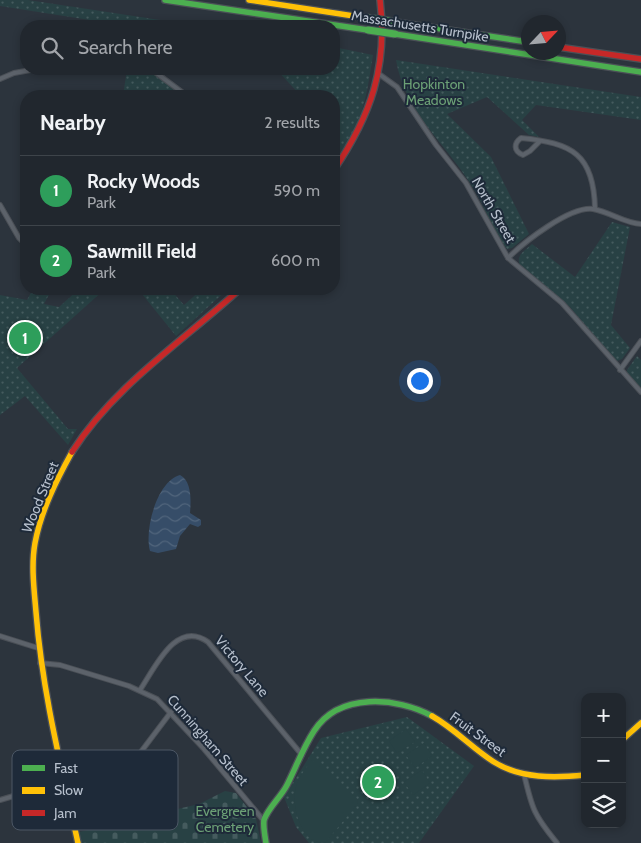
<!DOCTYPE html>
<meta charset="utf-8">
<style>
:root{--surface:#21272e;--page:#2d333a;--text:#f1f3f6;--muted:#a2a5aa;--line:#3e444a;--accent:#868f9b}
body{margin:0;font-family:Cabin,sans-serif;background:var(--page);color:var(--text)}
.controls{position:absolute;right:15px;bottom:15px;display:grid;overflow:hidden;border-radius:10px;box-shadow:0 2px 8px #0003}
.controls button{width:45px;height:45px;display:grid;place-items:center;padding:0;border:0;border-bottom:1px solid var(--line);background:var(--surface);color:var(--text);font:25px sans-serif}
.compass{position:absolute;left:521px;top:15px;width:45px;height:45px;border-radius:50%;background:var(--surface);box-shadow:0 2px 8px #0003;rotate:64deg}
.you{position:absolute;left:419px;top:380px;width:18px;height:18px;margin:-12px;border:4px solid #fff;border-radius:50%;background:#1a73e8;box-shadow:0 0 0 8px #1a73e833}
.badge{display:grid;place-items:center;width:32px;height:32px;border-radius:50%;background:var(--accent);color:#fff;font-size:16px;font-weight:700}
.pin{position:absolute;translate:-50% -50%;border:2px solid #fff;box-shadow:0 1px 5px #0006}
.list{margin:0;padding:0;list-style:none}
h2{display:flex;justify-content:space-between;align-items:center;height:65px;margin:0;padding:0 20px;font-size:21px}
h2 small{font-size:16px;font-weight:400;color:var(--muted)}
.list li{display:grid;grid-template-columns:32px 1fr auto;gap:15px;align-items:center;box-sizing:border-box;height:70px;padding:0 20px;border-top:1px solid var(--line)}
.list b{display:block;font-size:19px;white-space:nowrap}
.list p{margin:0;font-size:16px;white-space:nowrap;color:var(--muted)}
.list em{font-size:16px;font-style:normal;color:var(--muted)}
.icon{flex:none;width:28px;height:28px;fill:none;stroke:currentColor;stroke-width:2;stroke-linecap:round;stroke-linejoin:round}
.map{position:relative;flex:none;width:641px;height:843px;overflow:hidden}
.search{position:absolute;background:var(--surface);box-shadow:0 2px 8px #0003;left:20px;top:20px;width:320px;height:55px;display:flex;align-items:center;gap:12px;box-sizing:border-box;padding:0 18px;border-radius:20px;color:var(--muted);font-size:19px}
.panel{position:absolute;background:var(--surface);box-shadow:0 2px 8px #0003;left:20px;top:90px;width:320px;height:205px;border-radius:20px}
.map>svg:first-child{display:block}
.cemetery{fill:url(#cemetery-stones)}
.park{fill:url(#park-dots)}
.pitch{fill:#284144}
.water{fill:url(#water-waves)}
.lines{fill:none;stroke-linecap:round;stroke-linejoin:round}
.street-casing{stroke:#4b5057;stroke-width:6}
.fast-casing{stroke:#4b5057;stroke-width:8}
.slow-casing{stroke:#4b5057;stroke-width:8}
.jam-casing{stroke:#4b5057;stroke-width:8}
.street{stroke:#5c626a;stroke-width:4}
.fast{stroke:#4caf50;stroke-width:5.5}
.slow{stroke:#ffc107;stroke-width:5.5}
.jam{stroke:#c62828;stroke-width:5.5}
.fast-bridge-casing{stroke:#495058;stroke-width:9;stroke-linecap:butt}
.fast-bridge{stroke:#4caf50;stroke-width:7}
.labels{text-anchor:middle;stroke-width:4;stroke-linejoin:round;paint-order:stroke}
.street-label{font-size:14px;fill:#b7c0cd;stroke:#1e2a39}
.park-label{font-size:14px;fill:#6ca076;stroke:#1e2a39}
.key{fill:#1e2a39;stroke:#4c5765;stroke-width:1}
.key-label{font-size:14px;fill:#b7c0cd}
</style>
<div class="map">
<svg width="641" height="843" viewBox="0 0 641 843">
<defs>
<pattern id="cemetery-stones" width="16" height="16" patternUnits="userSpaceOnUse" patternTransform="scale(1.25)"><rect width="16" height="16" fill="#284144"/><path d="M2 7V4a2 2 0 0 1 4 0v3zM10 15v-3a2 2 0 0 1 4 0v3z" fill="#455b5e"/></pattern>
<pattern id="park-dots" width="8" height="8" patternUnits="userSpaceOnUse" patternTransform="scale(1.25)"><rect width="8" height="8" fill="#284144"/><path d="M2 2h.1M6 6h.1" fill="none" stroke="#455b5e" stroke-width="1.8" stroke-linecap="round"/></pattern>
<pattern id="water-waves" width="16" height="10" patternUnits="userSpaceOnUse" patternTransform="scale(1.25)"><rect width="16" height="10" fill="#364d68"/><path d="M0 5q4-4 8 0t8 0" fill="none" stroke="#51657c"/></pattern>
</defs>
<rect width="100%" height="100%" fill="#2c343d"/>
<path class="cemetery" d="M225,791l11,2 20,26 5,24h-179l-3,-11 120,-28z"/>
<g class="park">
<path d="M0,0h28l172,26h-72l-128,-20z"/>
<path d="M334,47l39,8c-7,45 -10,69 -39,106v-65h-33l-25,-27h58z"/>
<path d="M396,60l245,37v23l-105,-15 -14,15 17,17 -10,-2 -42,-38 -40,17 44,43 38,77 -17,14 -5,1c-14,-16 -21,-40 -32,-58 -26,-45 -70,-77 -79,-131z"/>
<path d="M127,69h25l28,23 -3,4h-54z"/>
<path d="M612,222l18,5 -19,98 19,23 -8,11 -5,2 -5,-3 -42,-51 -50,-42c-5,-10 6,-15 12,-21l43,33z"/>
<path d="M33,289h19l-8,15 15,3 20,-18h26l-88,79 51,61h9l-9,16 -43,-49 -25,19v-120l27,5z"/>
<path d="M138,289h32l14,16 18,-16h26l-52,47z"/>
<path d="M637,356l4,4v30l-14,-16v-4z"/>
<path d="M407,717l67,49 -55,77h-110l-13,-16 -12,-30 37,-59z"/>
</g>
<g class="pitch">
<path d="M406,729l9,13 -18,11 -8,-12z"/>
<path d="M424,743l8,13 -17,12 -9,-13z"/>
<path d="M312,760l45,39 1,4 -33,40c-24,0 -34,-35 -29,-56 3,-10 9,-18 16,-27z"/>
<path d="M422,770l8,13 -17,12 -9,-13z"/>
</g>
<path class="water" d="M180,475c12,6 11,26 10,38l11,7v5l-3,2 -8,-3 -10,12 -4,13 -18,4 -8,-2c-6,-21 7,-70 30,-76z"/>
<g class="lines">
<defs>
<g id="street">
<path d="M151,69l36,27"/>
<path d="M379,74l18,13 39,58 30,38 42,75 54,45 79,89"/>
<path d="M0,79l14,-6 22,-4"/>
<path d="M540,141l-10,10 -7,4c-10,-4 -9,-12 -2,-17 51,5 73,16 74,71"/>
<path d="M0,205l19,33 7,7"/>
<path d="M508,258c16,-16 62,-52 85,-49 17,3 31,14 48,15"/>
<path d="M620,370l21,-29"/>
<path d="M0,636l38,12"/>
<path d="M40,663l20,2 69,21 28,13 47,50 60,72"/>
<path d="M140,690c15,-22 36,-71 68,-48l94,113"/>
<path d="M524,774c8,35 10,41 33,69"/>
<path d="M0,800l64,-19"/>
<path d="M70,810l33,-12 14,-8 10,-13 10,-20 34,-45"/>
</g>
<g id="fast">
<path d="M165,0l203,30"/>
<path d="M395,22l133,20"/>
<path d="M395,34l246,38"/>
<path d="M266,843c-1,-6 -3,-17 -2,-23 4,-12 17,-23 23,-35 9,-18 16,-37 27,-54 25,-39 83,-34 118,-15"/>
</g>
<g id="slow">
<path d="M249,0l118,18"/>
<path d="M72,452c-16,29 -31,59 -37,91 -4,22 -1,46 1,69 6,78 25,154 42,231"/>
<path d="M432,716c23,13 40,32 62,46 27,17 61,16 91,13"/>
<path d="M622,740l19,-17"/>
</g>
<g id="jam">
<path d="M558,47l83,12"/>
<path d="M334,170c37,-55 54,-103 46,-170"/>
<path d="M72,452c42,-66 111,-111 168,-163"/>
</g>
</defs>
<use href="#street" class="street-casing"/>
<use href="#fast" class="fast-casing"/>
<use href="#slow" class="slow-casing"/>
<use href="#jam" class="jam-casing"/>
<use href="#street" class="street"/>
<use href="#fast" class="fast"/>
<use href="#slow" class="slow"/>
<use href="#jam" class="jam"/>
<defs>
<g id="fast-bridge">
<path d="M367,18l28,4"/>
<path d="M368,30l27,4"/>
</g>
</defs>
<use href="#fast-bridge" class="fast-bridge-casing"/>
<use href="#fast-bridge" class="fast-bridge"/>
</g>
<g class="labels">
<g class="street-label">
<text transform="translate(420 26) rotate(9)" y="5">Massachusetts Turnpike</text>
<text transform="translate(494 210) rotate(60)" y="5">North Street</text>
<text transform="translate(40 497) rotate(-68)" y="5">Wood Street</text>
<text transform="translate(242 666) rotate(50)" y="5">Victory Lane</text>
<text transform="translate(478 734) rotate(36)" y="5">Fruit Street</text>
<text transform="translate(208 740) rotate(49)" y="5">Cunningham Street</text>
</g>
<g class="park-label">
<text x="434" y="89">Hopkinton<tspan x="434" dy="16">Meadows</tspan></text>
<text x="225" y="816">Evergreen<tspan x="225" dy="16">Cemetery</tspan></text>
</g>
</g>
<rect x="12" y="750" width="166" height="80" rx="8" class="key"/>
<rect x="22" y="765" width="23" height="6" fill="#4caf50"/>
<rect x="22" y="787" width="23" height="7" fill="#ffc107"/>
<rect x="22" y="810" width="23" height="6" fill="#c62828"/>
<g class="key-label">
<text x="54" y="773">Fast</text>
<text x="54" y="795">Slow</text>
<text x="54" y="818">Jam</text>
</g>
</svg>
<div class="controls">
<button>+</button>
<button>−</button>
<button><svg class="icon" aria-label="layers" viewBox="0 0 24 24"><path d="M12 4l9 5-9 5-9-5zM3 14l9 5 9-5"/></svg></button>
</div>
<svg class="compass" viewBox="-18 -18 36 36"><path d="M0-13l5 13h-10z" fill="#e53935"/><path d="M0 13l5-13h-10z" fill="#a2a5aa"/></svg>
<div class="you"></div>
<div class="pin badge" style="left:25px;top:338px;background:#2e9e5b">1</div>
<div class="pin badge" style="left:378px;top:782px;background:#2e9e5b">2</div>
<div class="search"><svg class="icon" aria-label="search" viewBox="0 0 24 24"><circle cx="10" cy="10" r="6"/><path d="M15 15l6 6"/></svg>Search here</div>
<section class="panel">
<h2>Nearby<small>2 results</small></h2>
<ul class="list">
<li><span class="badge" style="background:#2e9e5b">1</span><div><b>Rocky Woods</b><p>Park</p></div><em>590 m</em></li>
<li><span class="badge" style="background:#2e9e5b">2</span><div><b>Sawmill Field</b><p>Park</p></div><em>600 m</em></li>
</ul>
</section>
</div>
